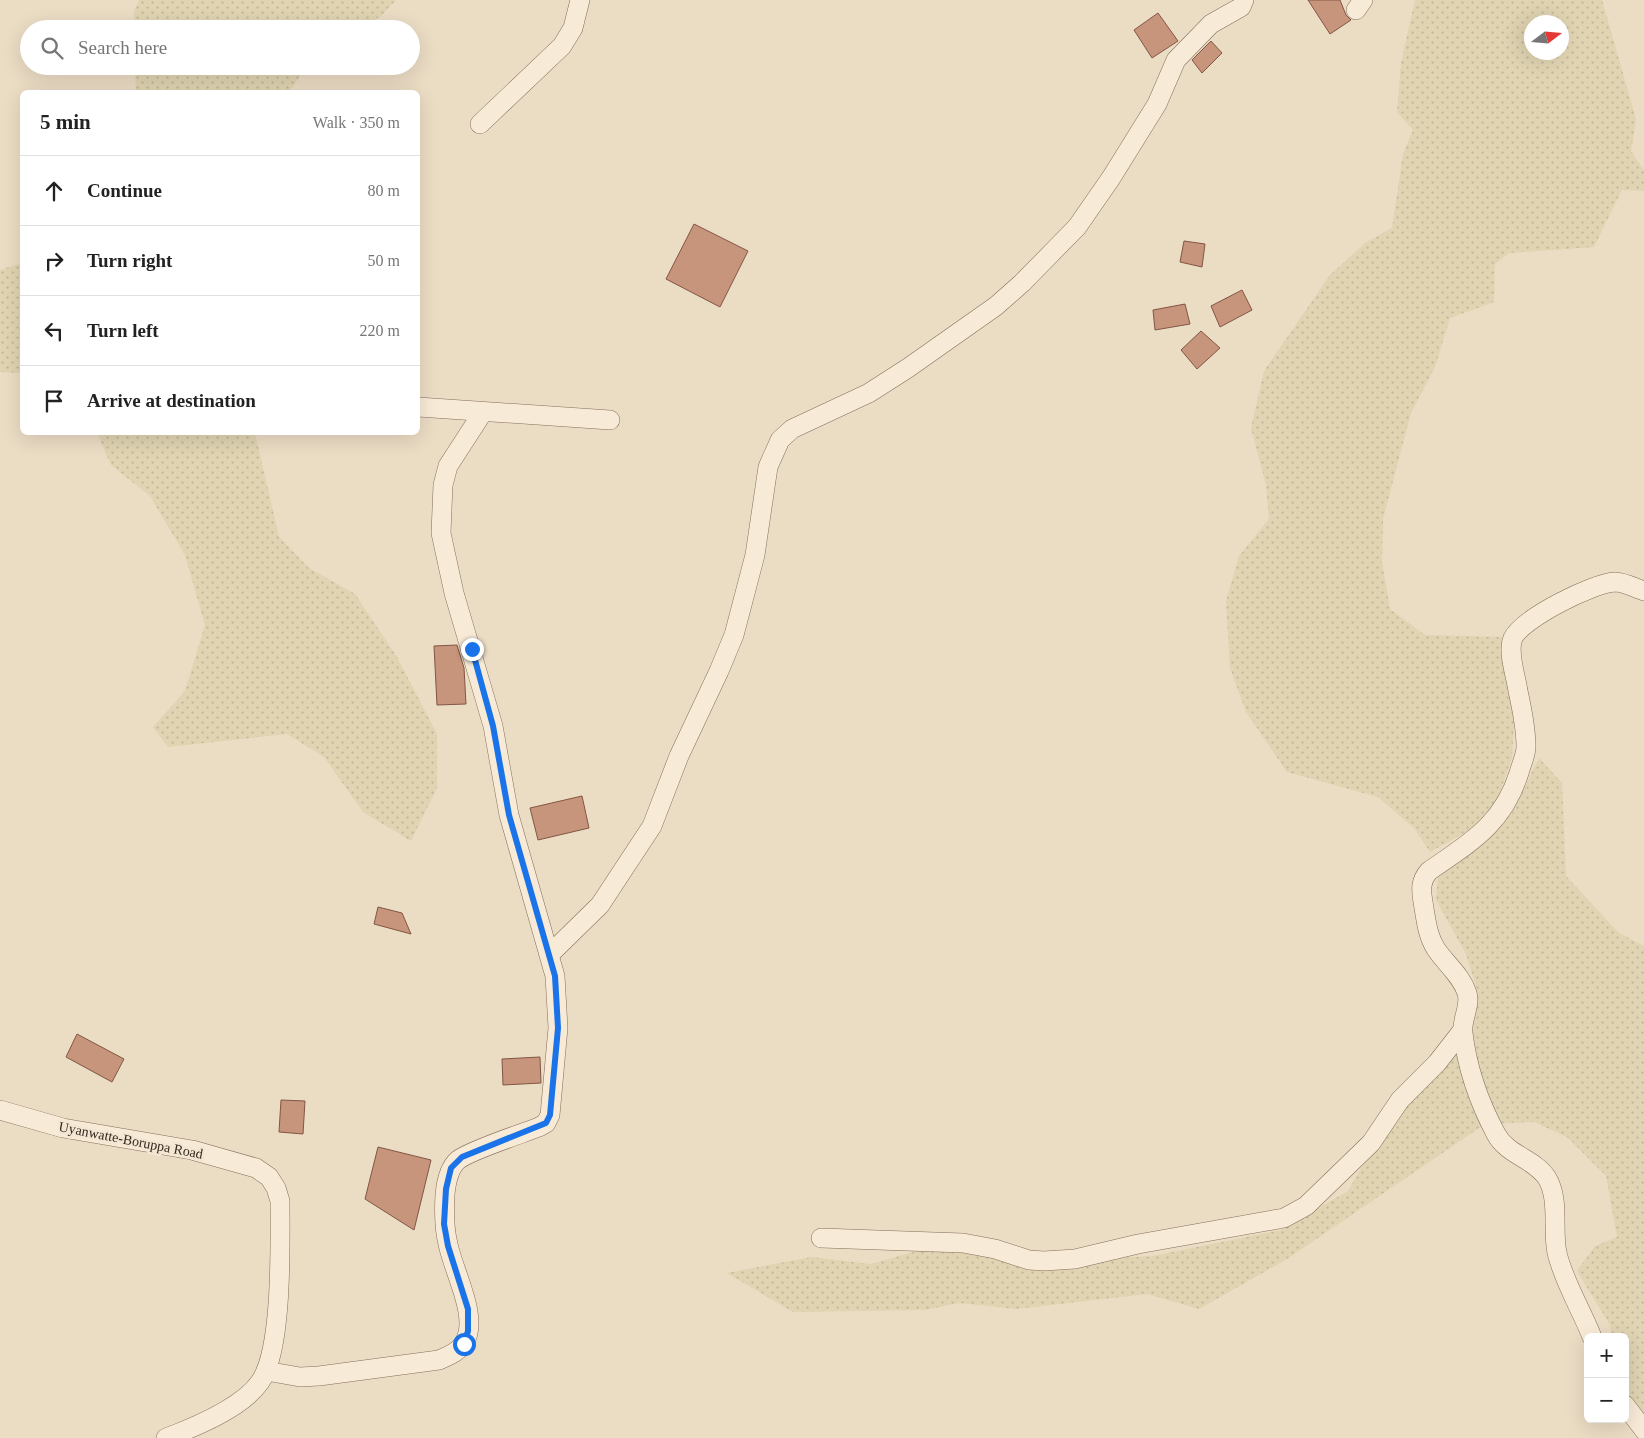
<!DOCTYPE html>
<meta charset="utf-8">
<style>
:root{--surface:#fff;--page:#f6f6f6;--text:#222;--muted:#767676;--line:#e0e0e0}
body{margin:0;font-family:"Times New Roman",serif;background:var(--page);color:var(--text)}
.controls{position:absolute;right:15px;bottom:15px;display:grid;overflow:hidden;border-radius:8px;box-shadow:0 5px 20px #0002}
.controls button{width:45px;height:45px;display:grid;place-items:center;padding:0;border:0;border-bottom:1px solid var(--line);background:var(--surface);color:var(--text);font:25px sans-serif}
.compass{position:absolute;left:1524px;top:15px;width:45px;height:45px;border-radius:50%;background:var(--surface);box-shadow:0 5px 20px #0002;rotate:74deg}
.stop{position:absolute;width:15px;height:15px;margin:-11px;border:4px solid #1a73e8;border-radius:50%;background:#fff}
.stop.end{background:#1a73e8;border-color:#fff;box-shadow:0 1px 5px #0008}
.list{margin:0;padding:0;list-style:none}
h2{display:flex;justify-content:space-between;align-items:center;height:65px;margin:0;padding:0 20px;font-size:21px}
h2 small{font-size:16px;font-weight:400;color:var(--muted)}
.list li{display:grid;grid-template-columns:32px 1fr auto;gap:15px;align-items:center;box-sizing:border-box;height:70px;padding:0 20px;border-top:1px solid var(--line)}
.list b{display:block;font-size:19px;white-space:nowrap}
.list em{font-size:16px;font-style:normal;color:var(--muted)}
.icon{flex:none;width:28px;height:28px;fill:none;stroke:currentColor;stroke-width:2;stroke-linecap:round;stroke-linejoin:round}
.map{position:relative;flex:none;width:1644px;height:1438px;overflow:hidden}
.search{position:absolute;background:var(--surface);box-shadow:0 5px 20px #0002;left:20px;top:20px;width:400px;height:55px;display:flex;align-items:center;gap:12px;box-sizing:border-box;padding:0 18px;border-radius:28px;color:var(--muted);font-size:19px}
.panel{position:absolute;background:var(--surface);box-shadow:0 5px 20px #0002;left:20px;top:90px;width:400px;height:345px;border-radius:8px}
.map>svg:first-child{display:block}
.farmland{fill:url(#farmland-dots);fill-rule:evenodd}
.building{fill:#c7947c;stroke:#825643}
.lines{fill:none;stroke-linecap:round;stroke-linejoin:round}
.minor-casing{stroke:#856e5c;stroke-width:20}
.minor{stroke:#f7ead7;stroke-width:19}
.route{stroke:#1a73e8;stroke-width:6}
.labels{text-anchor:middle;stroke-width:5;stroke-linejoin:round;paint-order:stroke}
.street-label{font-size:14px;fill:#36281f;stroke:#f3e7d3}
</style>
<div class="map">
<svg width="1644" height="1438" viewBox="0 0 1644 1438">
<defs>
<pattern id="farmland-dots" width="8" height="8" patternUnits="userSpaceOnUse" patternTransform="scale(1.25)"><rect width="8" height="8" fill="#e0d4b2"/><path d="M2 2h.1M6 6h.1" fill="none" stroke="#c1b699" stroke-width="1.8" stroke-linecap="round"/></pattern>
</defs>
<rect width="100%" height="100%" fill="#ebdcc4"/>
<g class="farmland">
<path d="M139,0h257l-15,16 -21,13h-226v-18z"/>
<path d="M1415,0h187l34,119 -5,32 13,19v21l-22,-1 -28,57 -85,6 -14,11 -1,38 -44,16 -15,49 -24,46 -28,106 -1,43 8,47 35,26 77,2 13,70 -3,51 -15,43 -24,27 -43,24 -16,-24 -36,-31 -91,-25 -41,-60 -16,-44 -4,-67 13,-45 30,-37 -3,-34 -15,-57 13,-57 66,-96 35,-32 27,-15 11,-74 10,-24 -16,-18 4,-49zM1532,22h30v30h-30z"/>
<path d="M135,66h171l-13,21 -6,5h-151z"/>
<path d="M22,263v110l-22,-1v-102z"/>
<path d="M97,433h158l24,104 30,31 46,26 42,63 40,77v54l-26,53 -48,-29 -39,-55 -37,-23 -119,13 -15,-20 32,-36 20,-66 -20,-70 -35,-59 -39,-31z"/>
<path d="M1539,758l23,25 4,93 53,57 25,13v492l-13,-30 -6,-21v-50h-13l-2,-12 -33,-54 18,-25 22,-9 -11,-61 -39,-39 -33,-15 -49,2 -198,135 -88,50 -52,-15 -131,15 -57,-6 -34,7 -132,2 -66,-39 84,-16 60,7 84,-24 62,24 136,-8 128,-26 67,-39 47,-81 75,-81 8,-28 -2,-15 -10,-32 -30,-54 2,-22 73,-64z"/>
</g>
<g class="building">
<path d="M1308,0h32l6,15 5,5 -21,14z"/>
<path d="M1158,13l20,28 -26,17 -18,-28z"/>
<path d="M1211,41l11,12 -20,20 -10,-13z"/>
<path d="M694,224l54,27 -28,56 -54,-28z"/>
<path d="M1184,241l21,3 -3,23 -22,-5z"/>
<path d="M1242,290l10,20 -32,17 -9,-21z"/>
<path d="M1185,304l5,20 -35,6 -2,-20z"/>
<path d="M1201,331l19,17 -23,21 -16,-19z"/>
<path d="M457,645l7,23 2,36 -29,1 -3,-59z"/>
<path d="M582,796l7,32 -51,12 -8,-32z"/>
<path d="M378,907l24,6 9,21 -37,-10z"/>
<path d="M77,1034l47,25 -12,23 -46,-25z"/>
<path d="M540,1057l1,26 -38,2 -1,-26z"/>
<path d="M281,1100l24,1 -2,33 -24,-2z"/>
<path d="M378,1147l53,13 -17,70 -49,-31z"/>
</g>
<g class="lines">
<defs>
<g id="minor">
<path d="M1356,10l7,-10"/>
<path d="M480,124l82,-78 11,-18 7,-28"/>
<path d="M418,407l192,13"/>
<path d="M551,953l49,-48 52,-79 27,-70 40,-85 15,-36 21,-80 13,-88 12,-27 12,-11 77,-36 39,-25 88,-62 26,-23 55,-56 34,-49 46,-74 19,-44 35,-36 30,-17 3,-7"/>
<path d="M0,1110l63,18 129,22 64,18 13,9 7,11 4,13c0,41 3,149 -20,181 -18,26 -65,45 -94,56"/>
<path d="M821,1238l142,5 32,6 34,11 15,1 31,-2 63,-15 146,-26 22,-12 65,-63 29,-43 37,-37 25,-32"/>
<path d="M1592,1337c-11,-28 -28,-55 -35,-84 -5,-24 3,-53 -10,-75 -12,-19 -40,-23 -51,-44 -16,-30 -29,-67 -33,-101 -2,-13 8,-27 4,-40 -6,-18 -21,-29 -31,-44 -9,-14 -10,-30 -13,-47 -2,-12 -3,-21 6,-31 42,-29 74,-47 90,-98 2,-8 7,-18 7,-26 0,-19 -4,-38 -8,-56 -2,-15 -11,-39 -5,-53 10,-20 80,-55 102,-56 9,0 20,6 29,9"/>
<path d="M266,1371l34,6 19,-1 120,-16c9,-4 20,-8 25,-17 16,-25 -11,-72 -16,-99 -4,-16 -4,-32 -3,-49 1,-12 4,-27 13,-35 13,-10 63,-26 81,-33l7,-4 4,-8 8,-87 -3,-52 -46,-161 -16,-89 -39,-133 -13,-60 2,-48 5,-19 35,-54"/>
<path d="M1625,1405l19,25"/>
</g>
</defs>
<use href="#minor" class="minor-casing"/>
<use href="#minor" class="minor"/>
</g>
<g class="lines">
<path class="route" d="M464,1344l4,-13v-22l-20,-63 -4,-22 2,-35 5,-21 11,-11 84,-34 4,-8 8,-87 -3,-52 -46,-161 -16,-89 -21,-77"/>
</g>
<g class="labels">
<g class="street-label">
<text transform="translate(131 1140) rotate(11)" y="5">Uyanwatte-Boruppa Road</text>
</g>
</g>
</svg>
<div class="controls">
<button>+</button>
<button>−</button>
</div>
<svg class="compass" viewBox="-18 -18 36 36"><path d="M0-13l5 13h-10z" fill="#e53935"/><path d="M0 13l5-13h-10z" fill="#767676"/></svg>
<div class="stop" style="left:464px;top:1344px"></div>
<div class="stop end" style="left:472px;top:649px"></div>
<div class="search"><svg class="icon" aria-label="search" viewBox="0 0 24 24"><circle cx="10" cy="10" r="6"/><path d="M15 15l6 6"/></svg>Search here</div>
<section class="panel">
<h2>5 min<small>Walk · 350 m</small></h2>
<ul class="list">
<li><svg class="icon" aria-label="ahead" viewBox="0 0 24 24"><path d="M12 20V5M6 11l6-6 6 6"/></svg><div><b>Continue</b></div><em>80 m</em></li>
<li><svg class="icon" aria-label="right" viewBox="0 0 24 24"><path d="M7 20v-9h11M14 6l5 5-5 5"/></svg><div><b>Turn right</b></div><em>50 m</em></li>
<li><svg class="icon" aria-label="left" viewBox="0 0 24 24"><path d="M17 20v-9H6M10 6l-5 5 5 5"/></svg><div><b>Turn left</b></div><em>220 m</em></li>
<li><svg class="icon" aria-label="arrive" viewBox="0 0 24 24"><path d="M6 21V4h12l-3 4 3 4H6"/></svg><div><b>Arrive at destination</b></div></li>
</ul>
</section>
</div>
